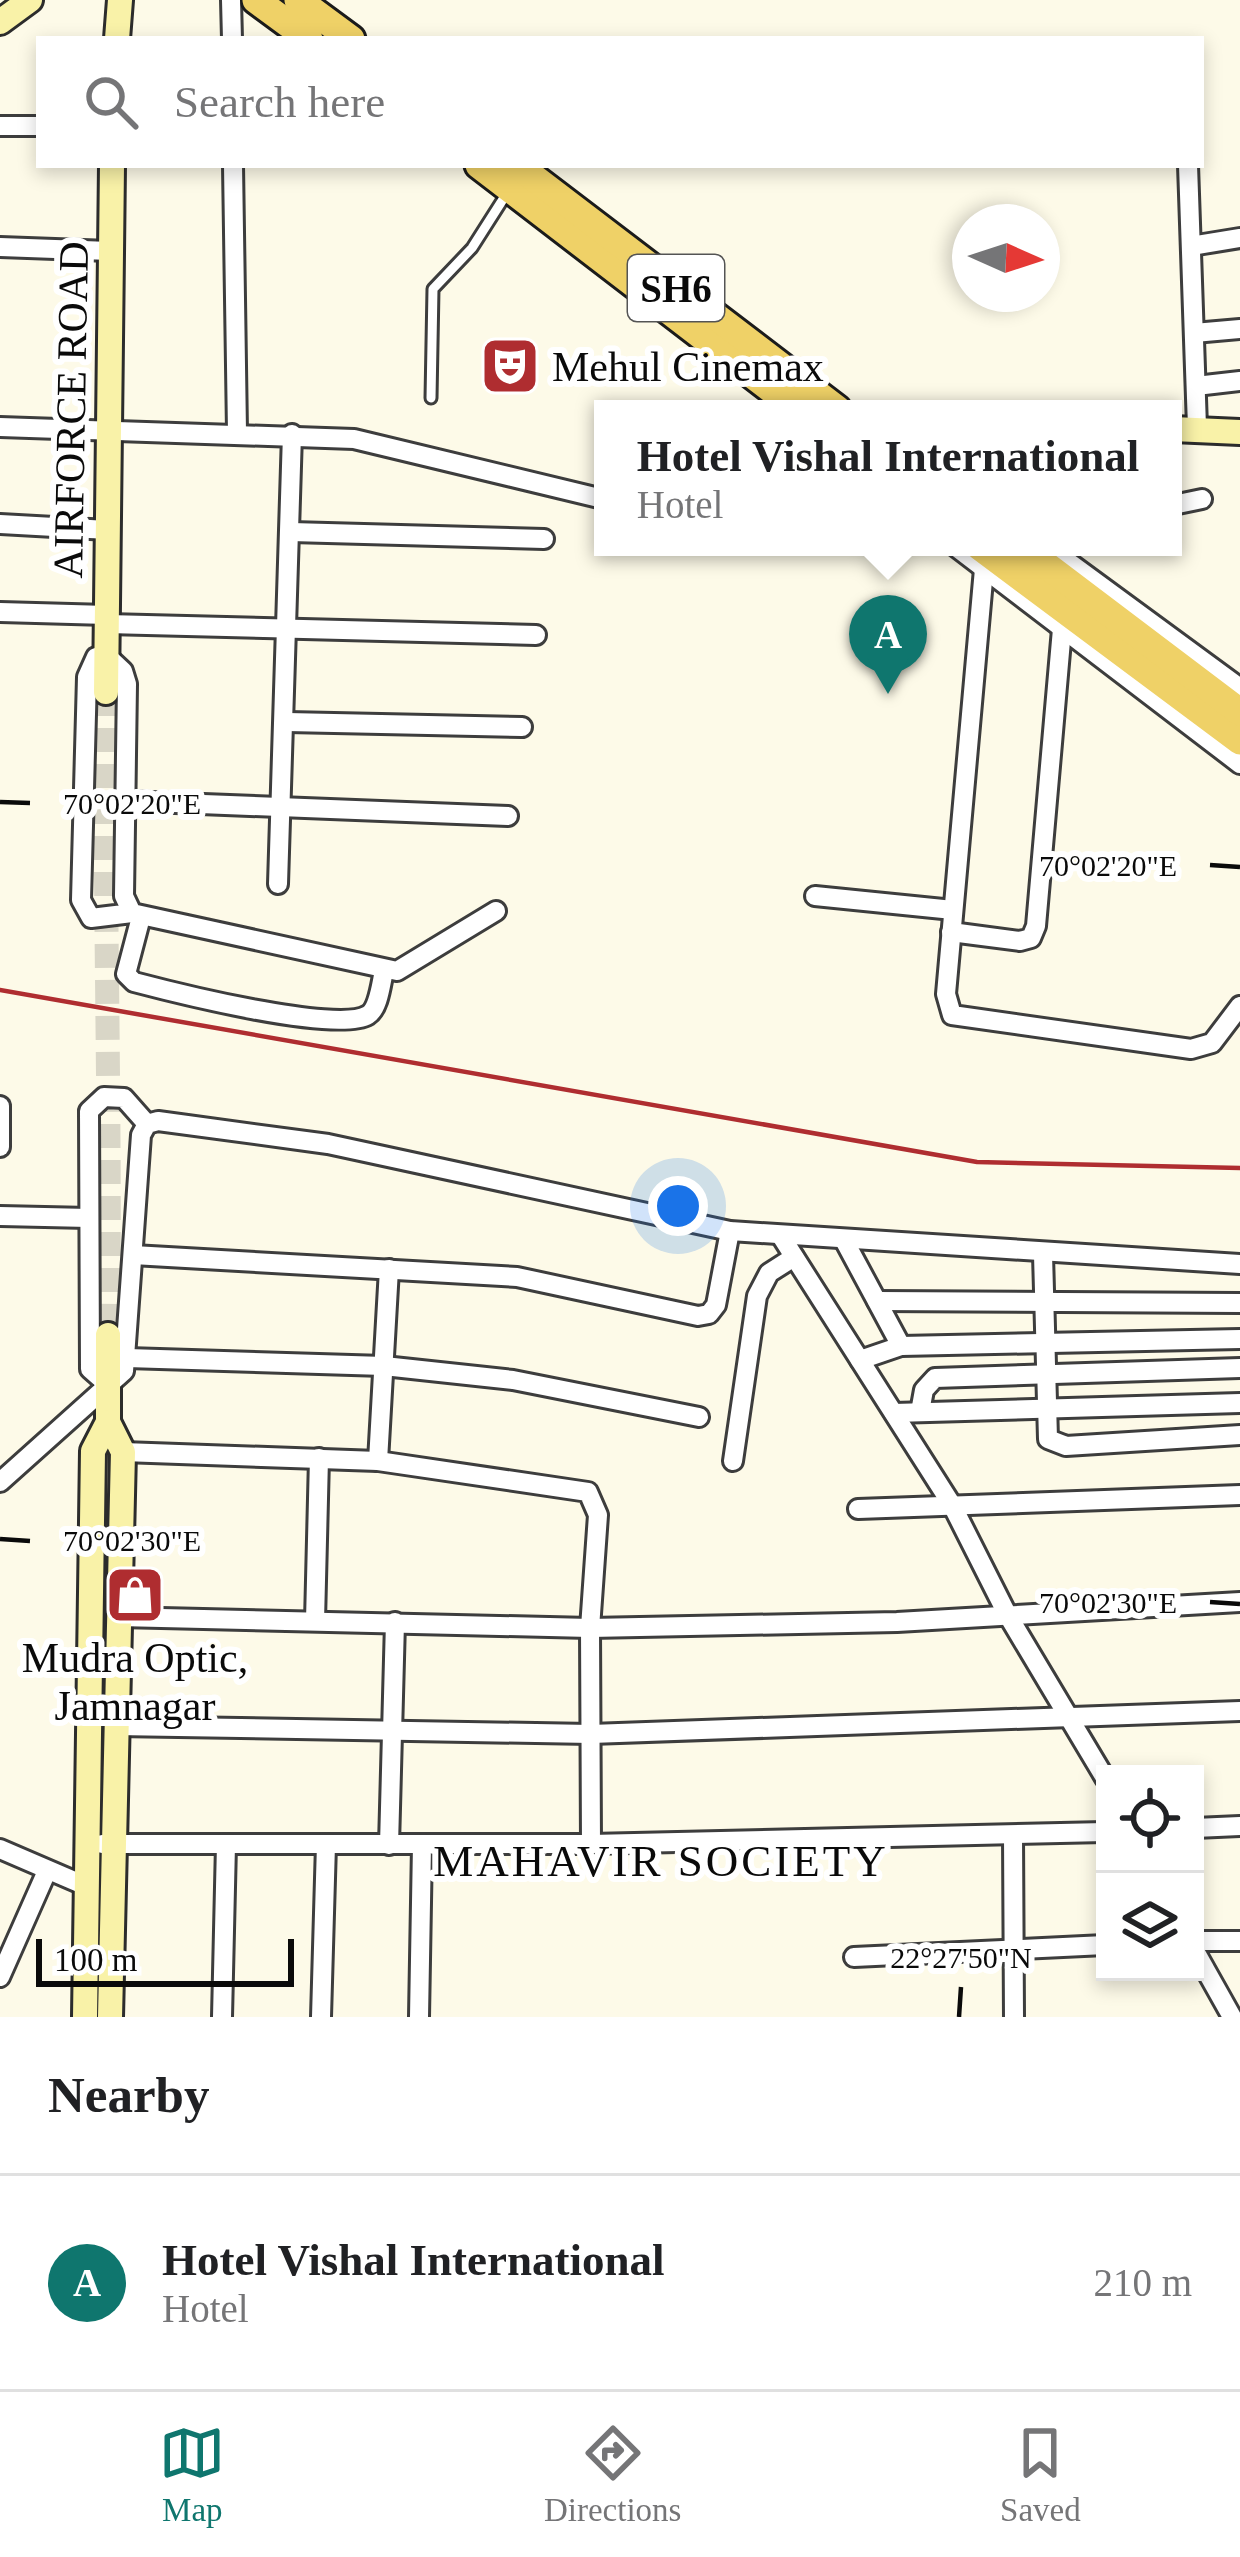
<!DOCTYPE html>
<meta charset="utf-8">
<style>
:root{--surface:#fff;--page:#f2f2f2;--text:#202124;--muted:#757577;--line:#e0e0e0;--accent:#0f766e}
body{margin:0;font-family:Georgia,serif;background:var(--page);color:var(--text)}
.controls{position:absolute;right:36px;bottom:36px;display:grid;overflow:hidden;border-radius:0px;box-shadow:0 6px 18px #0003}
.controls button{width:108px;height:108px;display:grid;place-items:center;padding:0;border:0;border-bottom:3px solid var(--line);background:var(--surface);color:var(--text);font:60px sans-serif}
.compass{position:absolute;left:952px;top:204px;width:108px;height:108px;border-radius:50%;background:var(--surface);box-shadow:0 6px 18px #0003;rotate:93deg}
.scale{position:absolute;left:36px;bottom:30px;width:258px;box-sizing:border-box;padding-left:12px;border:6px solid #0a0a0a;border-top:0;font-size:33px;line-height:42px;white-space:nowrap;color:#0a0a0a;-webkit-text-stroke:9px #fff;paint-order:stroke}
.you{position:absolute;left:678px;top:1206px;width:42px;height:42px;margin:-30px;border:9px solid #fff;border-radius:50%;background:#1a73e8;box-shadow:0 0 0 18px #1a73e833}
.badge{display:grid;place-items:center;width:78px;height:78px;border-radius:50%;background:var(--accent);color:#fff;font-size:39px;font-weight:700}
.pin{position:absolute;translate:-50% -99px;filter:drop-shadow(0 3px 6px #0008)}
.pin::after{content:'';position:absolute;top:63px;width:42px;height:36px;background:inherit;clip-path:polygon(0 0,100% 0,50% 100%)}
.popup{position:absolute;left:594px;top:400px;width:588px;height:156px;box-sizing:border-box;display:grid;place-content:center;border-radius:0px;background:var(--surface);filter:drop-shadow(0 3px 9px #0005);font-size:39px;white-space:nowrap;color:var(--muted)}
.popup b{font-size:45px;color:var(--text)}
.popup::after{content:'';position:absolute;left:50%;top:100%;margin-left:-24px;border:24px solid transparent;border-top-color:var(--surface)}
.list{margin:0;padding:0;list-style:none}
h2{display:flex;justify-content:space-between;align-items:center;height:156px;margin:0;padding:0 48px;font-size:51px}
h2 small{font-size:39px;font-weight:400;color:var(--muted)}
.list li{display:grid;grid-template-columns:78px 1fr auto;gap:36px;align-items:center;box-sizing:border-box;height:216px;padding:0 48px;border-top:3px solid var(--line)}
.list b{display:block;font-size:45px;white-space:nowrap}
.list p{margin:0;font-size:39px;white-space:nowrap;color:var(--muted)}
.list em{font-size:39px;font-style:normal;color:var(--muted)}
.icon{flex:none;width:66px;height:66px;fill:none;stroke:currentColor;stroke-width:2;stroke-linecap:round;stroke-linejoin:round}
.map{position:relative;flex:none;width:1240px;height:2017px;overflow:hidden}
.search{position:absolute;background:var(--surface);box-shadow:0 6px 18px #0003;left:36px;right:36px;top:36px;height:132px;display:flex;align-items:center;gap:30px;box-sizing:border-box;padding:0 42px;border-radius:0px;color:var(--muted);font-size:45px}
.sheet{height:372px;background:var(--surface)}
nav{display:flex;justify-content:space-around;align-items:center;box-sizing:border-box;height:168px;border-top:3px solid var(--line);background:var(--surface);font-size:33px;color:var(--muted)}
nav a{display:grid;justify-items:center;gap:6px}
nav .on{color:var(--accent)}
.map>svg:first-child{display:block}
.lines{fill:none;stroke-linecap:round;stroke-linejoin:round}
.secondary-tunnel{stroke:#d9d6c7;stroke-width:24;stroke-dasharray:24 12;stroke-linecap:butt}
.lane-casing{stroke:#3d3d3d;stroke-width:15}
.street-casing{stroke:#3d3d3d;stroke-width:24}
.secondary-casing{stroke:#2c2c2c;stroke-width:30}
.primary-casing{stroke:#1b1b1b;stroke-width:33}
.lane{stroke:#fff;stroke-width:9}
.street{stroke:#fff;stroke-width:18}
.secondary{stroke:#f9f2a8;stroke-width:24}
.primary{stroke:#efd167;stroke-width:27}
.rail{stroke:#af2d30;stroke-width:4.5}
.ticks{fill:none;stroke:#0a0a0a;stroke-width:4.5}
.labels{text-anchor:middle;stroke-width:12;stroke-linejoin:round;paint-order:stroke}
.shield{fill:#fff;stroke:#545454;stroke-width:3}
.shield-label{font-size:39px;font-weight:bold;fill:#0a0a0a}
.poi-label{font-size:42px;fill:#0a0a0a;stroke:#fff;text-anchor:start}
.street-label{font-size:42px;fill:#0a0a0a;stroke:#fff}
.neighbourhood-label{font-size:45px;letter-spacing:3px;fill:#0a0a0a;stroke:#fff}
.ticks-label{font-size:30px;text-anchor:middle;fill:#0a0a0a;stroke:#fff;stroke-width:12;stroke-linejoin:round;paint-order:stroke}
</style>
<div class="map">
<svg width="1240" height="2017" viewBox="0 0 1240 2017">
<rect width="100%" height="100%" fill="#fdfae8"/>
<g class="lines">
<path class="secondary-tunnel" d="M106,692c-2,214 5,428 2,643"/>
<defs>
<path id="lane" d="M431,398l2,-109 39,-41 35,-55"/>
<g id="street">
<path d="M231,0l1,39"/>
<path d="M0,126h39"/>
<path d="M233,165l4,267"/>
<path d="M1188,165l9,262"/>
<path d="M1191,246l49,-8"/>
<path d="M0,247l110,4"/>
<path d="M1194,333l46,-4"/>
<path d="M1196,386l44,-5"/>
<path d="M0,427l354,12 249,60"/>
<path d="M1173,505l29,-6"/>
<path d="M0,524l108,6"/>
<path d="M291,532l253,7"/>
<path d="M956,547l284,217"/>
<path d="M1048,547l192,141"/>
<path d="M984,569l-38,425 6,21 239,34 21,-6 28,-37"/>
<path d="M0,612l107,3"/>
<path d="M107,624l429,11"/>
<path d="M287,722l235,5"/>
<path d="M125,801l383,15"/>
<path d="M278,884l14,-450"/>
<path d="M815,896l138,14"/>
<path d="M132,913l-41,5 -10,-18 6,-223 9,-20 10,-2 17,16 4,13 -3,212 8,17 265,58 99,-60"/>
<path d="M141,917l-15,57 8,8c38,10 203,52 234,33 11,-7 13,-32 16,-44"/>
<path d="M951,932l69,9 11,-3 5,-12 26,-297"/>
<path d="M0,1106v41"/>
<path d="M0,1216l89,2"/>
<path d="M781,1236l171,269 55,109 98,164"/>
<path d="M844,1240l57,106"/>
<path d="M1043,1254l5,185 18,7 174,-11"/>
<path d="M133,1255l384,22 181,39 11,-2 7,-9 14,-74"/>
<path d="M877,1301l363,2"/>
<path d="M127,1358l257,8 129,14 186,37"/>
<path d="M860,1360l41,-14 339,-7"/>
<path d="M107,1384l-17,-15 -1,-258 15,-14 20,1 23,26"/>
<path d="M920,1412l4,-22 11,-12 305,-10"/>
<path d="M894,1413l346,-10"/>
<path d="M123,1452l255,9 210,31 10,23 -8,113 1,216"/>
<path d="M378,1461l11,-192"/>
<path d="M733,1461l24,-165 12,-23 25,-16"/>
<path d="M0,1482l124,-111 17,-236 6,-11 11,-3 170,23 402,87 510,33"/>
<path d="M858,1509l382,-14"/>
<path d="M119,1617l471,11 307,-6 343,-20"/>
<path d="M315,1621l4,-163"/>
<path d="M116,1726l475,8 649,-23"/>
<path d="M1195,1828l45,-2"/>
<path d="M1013,1835l1,182"/>
<path d="M102,1844h489l514,-12"/>
<path d="M389,1845l6,-223"/>
<path d="M0,1849l86,37"/>
<path d="M1195,1941h45"/>
<path d="M1195,1951l37,66"/>
<path d="M854,1957l251,-12"/>
<path d="M0,1977l47,-106"/>
<path d="M222,2017l4,-173"/>
<path d="M321,2017l5,-173"/>
<path d="M419,2017l3,-172"/>
</g>
<g id="secondary">
<path d="M0,22l30,-22"/>
<path d="M117,39l3,-39"/>
<path d="M1173,429l67,3"/>
<path d="M106,692l6,-527"/>
<path d="M108,1335v87l15,30 -13,565"/>
<path d="M85,2017l8,-566 15,-29"/>
</g>
<g id="primary">
<path d="M256,0l53,39"/>
<path d="M298,0l53,39"/>
<path d="M479,165l318,244"/>
<path d="M517,165l320,244"/>
<path d="M980,547l260,194"/>
<path d="M1022,547l218,165"/>
</g>
</defs>
<use href="#lane" class="lane-casing"/>
<use href="#street" class="street-casing"/>
<use href="#secondary" class="secondary-casing"/>
<use href="#primary" class="primary-casing"/>
<use href="#lane" class="lane"/>
<use href="#street" class="street"/>
<use href="#secondary" class="secondary"/>
<use href="#primary" class="primary"/>
<path class="rail" d="M0,990l977,172 263,6"/>
</g>
<path class="ticks" d="M0,802l30,1M1210,865l30,2M0,1539l30,2M1210,1602l30,2M959,2017l2,-30"/>
<defs>
<symbol id="theatre-square" viewBox="-11 -11 22 22"><rect x="-9" y="-9" width="18" height="18" rx="4" fill="#af2d30" stroke="#fff"/><path d="M-5-5.5Q0-4 5-5.5V0Q5 5 0 6Q-5 5-5 0ZM-3.3-2.5H-1v1.5H-3.3ZM1-2.5H3.3v1.5H1ZM-2.8 1Q0 5.5 2.8 1Z" fill="#fff"/></symbol>
<symbol id="shop-square" viewBox="-11 -11 22 22"><rect x="-9" y="-9" width="18" height="18" rx="4" fill="#af2d30" stroke="#fff"/><path d="M-5-2.5h2.3a2.7 3.5 0 0 1 5.4 0H5L5.5 6h-11ZM-1.5-2.5h3a1.5 2.3 0 0 0-3 0Z" fill="#fff"/></symbol>
</defs>
<g fill-rule="evenodd">
<use href="#theatre-square" x="477" y="333" width="66" height="66"/>
<use href="#shop-square" x="102" y="1562" width="66" height="66"/>
</g>
<g class="labels">
<rect class="shield" x="628" y="255" width="96" height="66" rx="9"/>
<g class="shield-label">
<text x="676" y="302">SH6</text>
</g>
<g class="poi-label">
<text x="552" y="381">Mehul Cinemax</text>
<text x="135" y="1672" text-anchor="middle">Mudra Optic,<tspan x="135" dy="48">Jamnagar</tspan></text>
</g>
<g class="street-label">
<text transform="translate(70 410) rotate(-89)" y="15">AIRFORCE ROAD</text>
</g>
<g class="neighbourhood-label">
<text x="661" y="1876">MAHAVIR SOCIETY</text>
</g>
</g>
<g class="ticks-label">
<text x="132" y="814">70°02'20"E</text>
<text x="1108" y="876">70°02'20"E</text>
<text x="132" y="1551">70°02'30"E</text>
<text x="1108" y="1613">70°02'30"E</text>
<text x="961" y="1968">22°27'50"N</text>
</g>
</svg>
<div class="controls">
<button><svg class="icon" aria-label="locate" viewBox="0 0 24 24"><circle cx="12" cy="12" r="6"/><path d="M12 2v4M12 18v4M2 12h4M18 12h4"/></svg></button>
<button><svg class="icon" aria-label="layers" viewBox="0 0 24 24"><path d="M12 4l9 5-9 5-9-5zM3 14l9 5 9-5"/></svg></button>
</div>
<svg class="compass" viewBox="-18 -18 36 36"><path d="M0-13l5 13h-10z" fill="#e53935"/><path d="M0 13l5-13h-10z" fill="#757577"/></svg>
<div class="scale">100 m</div>
<div class="you"></div>
<div class="pin badge" style="left:888px;top:694px">A</div>
<div class="popup"><b>Hotel Vishal International</b>Hotel</div>
<div class="search"><svg class="icon" aria-label="search" viewBox="0 0 24 24"><circle cx="10" cy="10" r="6"/><path d="M15 15l6 6"/></svg>Search here</div>
</div>
<section class="sheet">
<h2>Nearby<small></small></h2>
<ul class="list">
<li><span class="badge">A</span><div><b>Hotel Vishal International</b><p>Hotel</p></div><em>210 m</em></li>
</ul>
</section>
<nav>
<a class="on"><svg class="icon" aria-label="map" viewBox="0 0 24 24"><path d="M3 6l6-2 6 2 6-2v14l-6 2-6-2-6 2zM9 4v14M15 6v14"/></svg>Map</a>
<a><svg class="icon" aria-label="directions" viewBox="0 0 24 24"><path d="M12 3l9 9-9 9-9-9zM9 14v-3h6M13 9l2 2-2 2"/></svg>Directions</a>
<a><svg class="icon" aria-label="saved" viewBox="0 0 24 24"><path d="M7 4h10v16l-5-4-5 4z"/></svg>Saved</a>
</nav>
